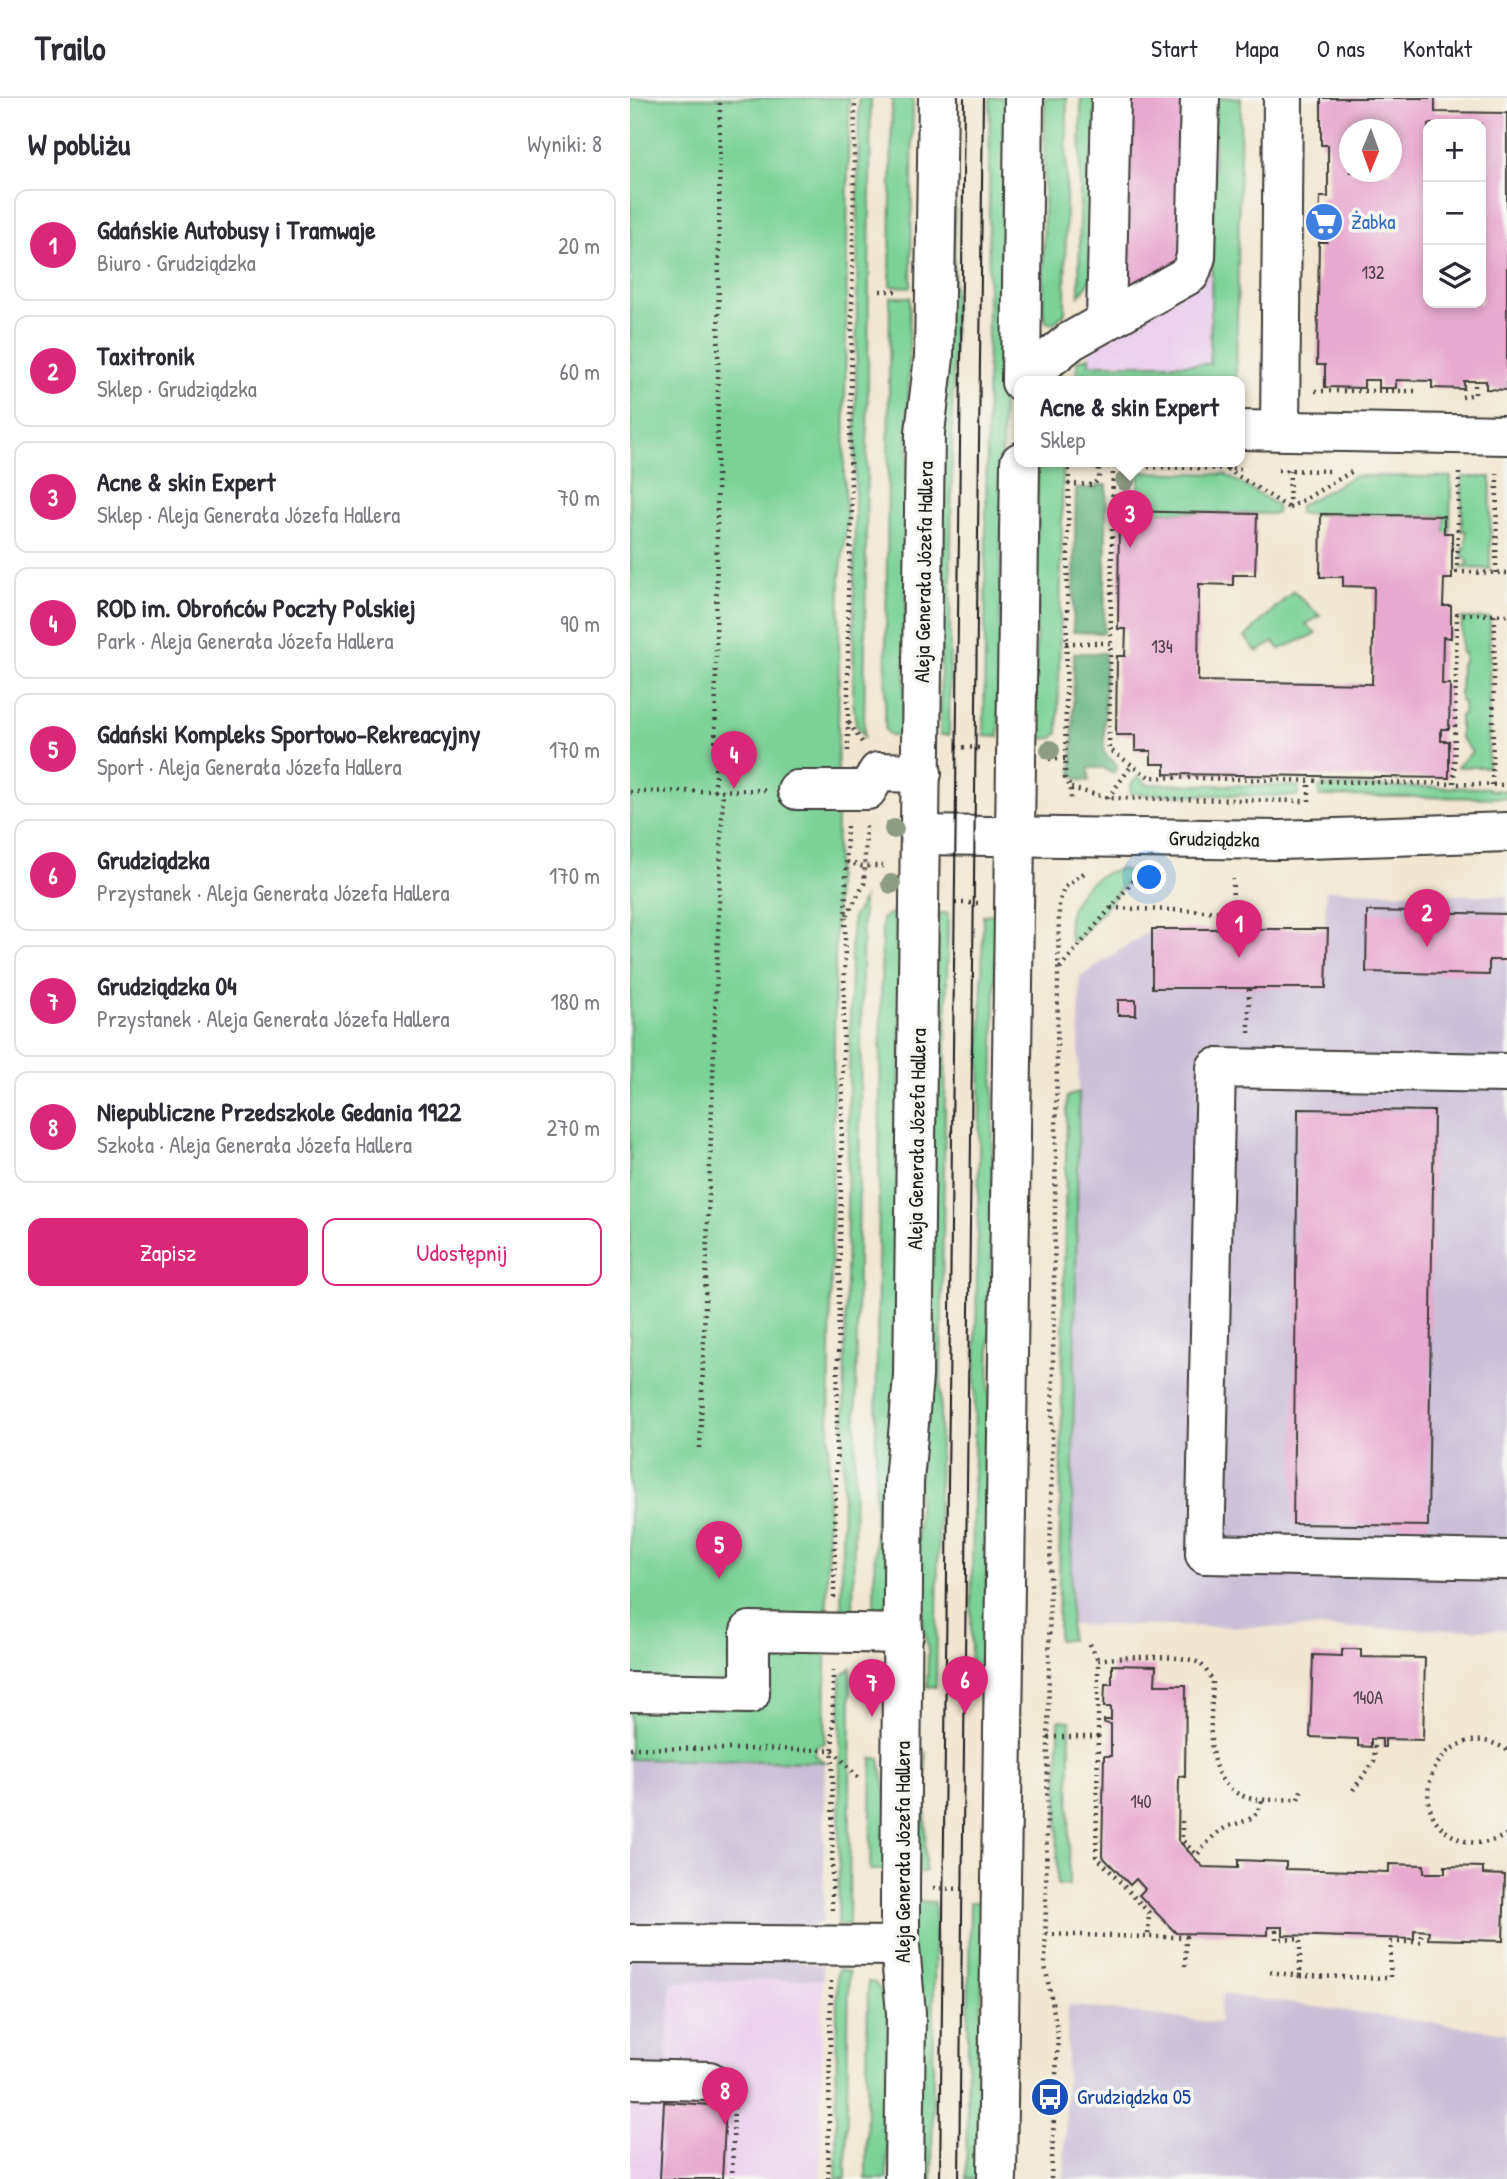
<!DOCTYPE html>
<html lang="pl">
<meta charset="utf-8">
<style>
:root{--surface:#fff;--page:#f7f7f7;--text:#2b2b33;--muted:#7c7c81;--line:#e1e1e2;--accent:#db2777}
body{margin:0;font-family:"Patrick Hand",sans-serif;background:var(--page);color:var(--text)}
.controls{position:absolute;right:21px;top:21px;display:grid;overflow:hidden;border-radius:14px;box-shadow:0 4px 10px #0003}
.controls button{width:63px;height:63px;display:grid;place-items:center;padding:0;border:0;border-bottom:2px solid var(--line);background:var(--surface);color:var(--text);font:35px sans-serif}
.compass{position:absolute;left:709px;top:21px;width:63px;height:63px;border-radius:50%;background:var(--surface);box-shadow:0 4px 10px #0003;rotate:181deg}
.you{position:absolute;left:520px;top:780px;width:24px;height:24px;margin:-18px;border:5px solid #fff;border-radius:50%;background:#1a73e8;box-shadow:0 0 0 10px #1a73e833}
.badge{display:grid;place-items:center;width:46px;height:46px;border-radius:50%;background:var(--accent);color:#fff;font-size:23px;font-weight:700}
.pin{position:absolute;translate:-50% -58px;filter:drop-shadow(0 2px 4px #0008)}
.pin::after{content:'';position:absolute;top:37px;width:24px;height:21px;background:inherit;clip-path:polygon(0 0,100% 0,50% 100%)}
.popup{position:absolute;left:384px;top:278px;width:231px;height:91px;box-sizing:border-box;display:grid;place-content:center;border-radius:14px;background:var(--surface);filter:drop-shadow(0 2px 5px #0005);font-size:23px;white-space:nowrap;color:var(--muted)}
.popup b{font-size:26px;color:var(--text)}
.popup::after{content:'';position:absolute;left:50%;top:100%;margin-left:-14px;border:14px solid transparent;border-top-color:var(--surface)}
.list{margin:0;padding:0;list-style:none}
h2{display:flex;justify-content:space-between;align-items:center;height:91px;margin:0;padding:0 28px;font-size:30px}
h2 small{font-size:23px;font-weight:400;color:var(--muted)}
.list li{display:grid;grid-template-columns:46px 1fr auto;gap:21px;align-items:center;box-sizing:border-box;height:112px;margin:0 14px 14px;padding:0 14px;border:2px solid var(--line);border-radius:14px}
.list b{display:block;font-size:26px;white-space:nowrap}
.list p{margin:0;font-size:23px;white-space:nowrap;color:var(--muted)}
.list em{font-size:23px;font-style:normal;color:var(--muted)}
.actions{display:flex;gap:14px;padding:21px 28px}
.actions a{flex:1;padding:16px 0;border:2px solid var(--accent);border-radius:14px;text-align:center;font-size:24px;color:var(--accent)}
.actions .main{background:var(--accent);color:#fff}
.icon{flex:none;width:38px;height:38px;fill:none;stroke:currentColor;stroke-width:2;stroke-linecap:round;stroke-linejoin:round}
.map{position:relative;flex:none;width:877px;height:2081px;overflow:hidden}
header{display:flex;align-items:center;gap:42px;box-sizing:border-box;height:98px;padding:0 35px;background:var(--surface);border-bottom:2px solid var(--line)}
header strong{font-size:33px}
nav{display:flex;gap:38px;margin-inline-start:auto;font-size:24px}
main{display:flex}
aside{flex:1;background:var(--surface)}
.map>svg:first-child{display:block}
.built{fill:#ead1ec}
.industrial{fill:#cabfd6}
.green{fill:#7bd296;stroke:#4c7759;stroke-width:2}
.forest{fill:#64b47f;stroke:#40684e;stroke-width:2}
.building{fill:#e7a9cd;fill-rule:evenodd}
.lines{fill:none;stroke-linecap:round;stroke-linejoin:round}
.minor-casing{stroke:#3c3a37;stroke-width:42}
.major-casing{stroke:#3c3a37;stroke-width:42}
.path{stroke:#3c3a37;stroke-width:4.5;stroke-dasharray:2 5;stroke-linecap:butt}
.minor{stroke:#fff;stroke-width:38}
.major{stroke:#fff;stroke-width:38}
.tram{stroke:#1c1c1c;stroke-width:2}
.tree{fill:#8e9b85}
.labels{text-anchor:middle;stroke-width:7;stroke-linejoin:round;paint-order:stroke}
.number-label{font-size:18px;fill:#4f3f48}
.shop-label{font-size:21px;fill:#366cbe;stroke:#f6f6f2;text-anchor:start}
.street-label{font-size:21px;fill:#1c1c1c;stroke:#f6f6f2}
.transit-label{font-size:21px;fill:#164399;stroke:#f6f6f2;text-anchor:start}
</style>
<header>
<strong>Trailo</strong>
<nav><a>Start</a><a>Mapa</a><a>O nas</a><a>Kontakt</a></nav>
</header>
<main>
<aside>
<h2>W pobliżu<small>Wyniki: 8</small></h2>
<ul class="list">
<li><span class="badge">1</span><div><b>Gdańskie Autobusy i Tramwaje</b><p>Biuro · Grudziądzka</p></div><em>20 m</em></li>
<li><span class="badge">2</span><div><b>Taxitronik</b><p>Sklep · Grudziądzka</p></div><em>60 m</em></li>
<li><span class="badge">3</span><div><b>Acne &amp; skin Expert</b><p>Sklep · Aleja Generała Józefa Hallera</p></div><em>70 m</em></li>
<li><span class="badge">4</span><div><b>ROD im. Obrońców Poczty Polskiej</b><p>Park · Aleja Generała Józefa Hallera</p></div><em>90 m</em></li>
<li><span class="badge">5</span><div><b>Gdański Kompleks Sportowo-Rekreacyjny</b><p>Sport · Aleja Generała Józefa Hallera</p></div><em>170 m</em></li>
<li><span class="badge">6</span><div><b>Grudziądzka</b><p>Przystanek · Aleja Generała Józefa Hallera</p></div><em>170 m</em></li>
<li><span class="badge">7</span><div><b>Grudziądzka 04</b><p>Przystanek · Aleja Generała Józefa Hallera</p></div><em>180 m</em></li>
<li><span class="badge">8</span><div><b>Niepubliczne Przedszkole Gedania 1922</b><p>Szkoła · Aleja Generała Józefa Hallera</p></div><em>270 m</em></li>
</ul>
<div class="actions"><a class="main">Zapisz</a><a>Udostępnij</a></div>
</aside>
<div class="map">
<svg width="877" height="2081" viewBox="0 0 877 2081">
<rect width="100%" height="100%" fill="#f6f6f2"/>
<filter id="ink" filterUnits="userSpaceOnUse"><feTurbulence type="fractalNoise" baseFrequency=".0143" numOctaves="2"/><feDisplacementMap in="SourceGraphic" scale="14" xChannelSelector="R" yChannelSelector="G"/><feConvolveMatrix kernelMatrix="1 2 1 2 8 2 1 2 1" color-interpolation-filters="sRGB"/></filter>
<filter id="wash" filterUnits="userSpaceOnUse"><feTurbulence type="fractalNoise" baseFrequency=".00686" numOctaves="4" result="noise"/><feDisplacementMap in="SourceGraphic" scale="28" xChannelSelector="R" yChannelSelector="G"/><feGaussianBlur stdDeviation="1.57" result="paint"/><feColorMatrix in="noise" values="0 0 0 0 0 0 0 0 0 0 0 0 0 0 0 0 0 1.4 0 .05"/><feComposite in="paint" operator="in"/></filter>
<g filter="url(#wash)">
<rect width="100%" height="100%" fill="#f1e7d1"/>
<g class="built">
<path d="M463,0h122l-5,266h-121z"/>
<path d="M193,1881l-3,200h-190v-109h37l3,-88z"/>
</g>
<g class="industrial">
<path d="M696,792l181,6v734l-437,-5 10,-648 72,-48h173z"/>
<path d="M0,1661l195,3 -2,160 -30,9 1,29 29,5v14l-152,3 -4,88h-37z"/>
<path d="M592,1896l285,39v146h-443l4,-174 151,18z"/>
</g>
<g class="green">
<path d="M0,0h219l-5,375 3,48 -7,57 -15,1165 -9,3 -1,9 10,7 -195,-3z"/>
<path d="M229,0h12l-7,639 -8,-13 -3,-22z"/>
<path d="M262,0h21l-2,189 -21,-1z"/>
<path d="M326,0l-7,637h-9l6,-510z"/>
<path d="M360,0h16l-7,639 -15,-1z"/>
<path d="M415,0h22l-2,215 -12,11 -7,-2 -3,-12z"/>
<path d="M451,0h19l-3,173 -18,25z"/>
<path d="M585,0h26l-5,284 -83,-2v2h-76v-21l12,-4v7h121z"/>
<path d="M260,199h20l-6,439h-14l-5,-6z"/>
<path d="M408,364h25l-5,271 -5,5 -18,1z"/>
<path d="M509,374l86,2 52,31v9l-158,-3 1,-16h19z"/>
<path d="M724,378l97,1 -1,56h-6v-17l-145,-2v-8z"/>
<path d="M832,379h29l-1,92 -28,-1 7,-5 -7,-9 1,-7h3v-16h-4z"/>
<path d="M663,493l27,25 -14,8 10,10 -36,15 -6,-7 -17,10 -12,-15z"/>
<path d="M832,520h28l-2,149h-31l15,-15 -12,-15v-22h3v-13l-3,-1 1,-38 3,-1v-9h-3z"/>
<path d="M508,678l9,8 152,2 -1,10 -167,-2 -1,-8z"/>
<path d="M689,688l170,2 1,2 17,1v7l-188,-2z"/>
<path d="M491,771l8,3 1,6 -53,63h-6c-10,-36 16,-66 50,-72z"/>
<path d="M233,802l-10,717h-12l10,-673 2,-27z"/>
<path d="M308,815h10l-12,774h-9l1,-36 -12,-71z"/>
<path d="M259,816h13l-9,673 -7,17 -12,10 8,-695z"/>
<path d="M366,816l-11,775h-15l13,-774z"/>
<path d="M449,994l-9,548h-12l9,-543z"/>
<path d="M221,1570l-2,256 -11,2 3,-250z"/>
<path d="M429,1622l11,1 -1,165 -12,-1z"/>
<path d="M296,1653l-1,121h-16v-23z"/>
<path d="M242,1660h8l9,56 2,56h-21z"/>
<path d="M279,1803l26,1 -3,277h-11z"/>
<path d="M340,1804h13l-4,277h-13z"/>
<path d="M209,1871l10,3 -3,207h-10l1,-208z"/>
<path d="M238,1884l7,1 13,19 -1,177h-21z"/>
</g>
<g class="forest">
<path d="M467,387h10l-3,148 -31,-1 3,-144h20z"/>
<path d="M444,555h31l-1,100 14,13 -5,8 -10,-6h-14v13l-9,-1 -8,-6z"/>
</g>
<g id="blocks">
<g class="building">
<path d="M489,0h64l-1,172 -61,28z"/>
<path d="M691,0h114v14l72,1v277l-21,-1v-8h-22v8l-32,-1v-7l-36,-1v8h-17v-8h-15v8l-39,-1v-22h-8l2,-123h8v-13h-8l1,-32h8v-52h-7zM798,26h53v179h-53zM720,32h42v42h-42z"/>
<path d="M489,413l138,3 -2,61h-22v10l-34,-1 -1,97 174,3 2,-97 -31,-1v-9h-23l1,-63 123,2v17h8v46h-8l-1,27h8v32l-8,-1 -1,47h8l-1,45h-8v12h8v37l-284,-4v-10h-14v-13h-16v-16h-19l1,-79h8l1,-27h-8z"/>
<path d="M737,813l140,3v46h-18v15l-123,-3z"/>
<path d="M522,831h176l-2,59h-174z"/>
<rect x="488" y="902" width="18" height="15"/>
<path d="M668,1011l136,2 -6,415 -135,-2z"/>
<path d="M712,1551h19v8l64,1 -2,82 -38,-1v8h-3v-8h-11v8l-13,-1v-7l-48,-2 3,-82 29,1z"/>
<path d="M482,1567l44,1 -1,19h31l-1,92 -6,-1 -1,64 25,27 35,1v-8l48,2v7l103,3v-8l35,1v8h21v-7l38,1v7l22,1 -2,66 -75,-2 1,-8 -15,-1v9l-131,-4v-8h-15v8l-92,-2 -37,-38 6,-6 -9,-10 -6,6 -28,-29 2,-100h7v-32l-7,-1v-3h7v-13h-7l1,-23h7z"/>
<path d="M34,2004l62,4 -4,73h-62z"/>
</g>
</g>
</g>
<g filter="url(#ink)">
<use href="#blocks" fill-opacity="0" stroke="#3c3a37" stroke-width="2"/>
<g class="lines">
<defs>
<g id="minor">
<path d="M476,223l5,-223"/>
<path d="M391,283l50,-40 119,-67 6,-17 4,-159"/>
<path d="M610,332l267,5"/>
<path d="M650,332l3,-332"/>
<path d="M167,692h70l11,-18 44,1"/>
<path d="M291,737l359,5 227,-8"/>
<path d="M877,975l-291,-5 -11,486 302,6"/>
<path d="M0,1594l120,2v-63l154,3"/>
<path d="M0,1846l270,2"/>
<path d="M0,1981l79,2"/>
</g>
<g id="major">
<path d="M391,284l3,-284"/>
<path d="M274,2081l2,-166 -6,-67v-58l4,-406 9,-106 12,-944 9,-75 4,-259"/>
<path d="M367,2081l23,-1717"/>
</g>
</defs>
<use href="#minor" class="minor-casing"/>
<use href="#major" class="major-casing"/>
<g class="path">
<path d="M250,193h20"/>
<path d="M685,293h101"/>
<path d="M845,296v-13"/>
<path d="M832,299l13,-3"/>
<path d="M439,364l-4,316 6,10v15"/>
<path d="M469,368l143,3"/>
<path d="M483,368l-4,283 40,28 305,7"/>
<path d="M597,371l62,39"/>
<path d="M648,372l55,1"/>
<path d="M829,375l-2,99 50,1"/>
<path d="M438,386l25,1 6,-6v-17"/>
<path d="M659,409l1,-37"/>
<path d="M659,410l64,-37"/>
<path d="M866,475l1,-100"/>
<path d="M877,517l-50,-1 -3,170 53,1"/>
<path d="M436,545h45"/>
<path d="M219,625l13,19"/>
<path d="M326,649l26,1"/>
<path d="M218,653v-157l4,-75 -2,-65 5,-356"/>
<path d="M419,661h16"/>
<path d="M862,687l3,-171"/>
<path d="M441,690l37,10 195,3"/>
<path d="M85,693l5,-693"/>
<path d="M0,694l135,-2"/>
<path d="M478,700l24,-33"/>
<path d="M679,703v-20"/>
<path d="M217,764l14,4h22"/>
<path d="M325,805h26"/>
<path d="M481,810l121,4"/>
<path d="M217,817l17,-31 2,-61"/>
<path d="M602,831l1,-50"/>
<path d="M430,870l80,-95"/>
<path d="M619,935v-44"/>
<path d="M70,1350l23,-658"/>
<path d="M204,1500l13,-775"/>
<path d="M460,1546l8,16"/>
<path d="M418,1639h50l-2,119 53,57 -1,24h38l-1,33"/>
<path d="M468,1639v-77c17,-3 88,-6 101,3 6,4 10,12 14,18 -1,40 -15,108 41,118 14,2 30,0 44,0l4,-11"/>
<path d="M0,1650l203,2 28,31"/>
<path d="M877,1652c-66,-42 -116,68 -42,91 15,4 29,1 42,-7"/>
<path d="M723,1692l21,-29 1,-17"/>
<path d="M552,1723v19l15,15c6,-7 12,-15 19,-21 18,-16 41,-6 46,-35"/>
<path d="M303,1790l33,1"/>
<path d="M202,1812l1,-244"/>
<path d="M646,1832v9h24v37l90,2 1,-36h30v-8"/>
<path d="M416,1836l102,3"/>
<path d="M640,1874l30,4"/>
<path d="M102,2081l2,-73"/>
<path d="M198,2081l3,-198"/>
<path d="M421,2081l7,-145 -13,-68 14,-1062 5,-16 20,-15"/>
</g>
<use href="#minor" class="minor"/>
<use href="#major" class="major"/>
<g class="tram">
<path d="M310,2081l24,-2081"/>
<path d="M329,2081l24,-2081"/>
</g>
</g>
<g class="tree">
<circle cx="495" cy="383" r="10"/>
<circle cx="420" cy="652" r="10"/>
<circle cx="264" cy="731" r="10"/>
<circle cx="261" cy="786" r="10"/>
</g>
</g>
<defs>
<symbol id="supermarket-disc" viewBox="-11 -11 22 22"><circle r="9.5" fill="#3f7fe0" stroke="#f6f6f2"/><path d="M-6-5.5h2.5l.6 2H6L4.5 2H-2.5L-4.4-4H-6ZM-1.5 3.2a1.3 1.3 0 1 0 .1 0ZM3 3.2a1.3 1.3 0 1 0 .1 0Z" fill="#fff"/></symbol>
<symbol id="bus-disc" viewBox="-11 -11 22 22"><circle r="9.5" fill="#1a4fb4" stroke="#f6f6f2"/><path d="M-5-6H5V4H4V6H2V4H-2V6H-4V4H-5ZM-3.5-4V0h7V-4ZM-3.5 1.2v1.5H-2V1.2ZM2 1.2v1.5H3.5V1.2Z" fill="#fff"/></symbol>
</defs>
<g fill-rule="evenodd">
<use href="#supermarket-disc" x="672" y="102" width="44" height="44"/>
<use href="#bus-disc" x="398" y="1977" width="44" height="44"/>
</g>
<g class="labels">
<g class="number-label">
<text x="743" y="181">132</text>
<text x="532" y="555">134</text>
<text x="738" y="1606">140A</text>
<text x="511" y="1710">140</text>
</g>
<g class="shop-label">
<text x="721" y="131">Żabka</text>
</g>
<g class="street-label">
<text transform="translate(294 474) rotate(-89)" y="7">Aleja Generała Józefa Hallera</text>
<text transform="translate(584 741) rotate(1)" y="7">Grudziądzka</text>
<text transform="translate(287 1041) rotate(-89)" y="7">Aleja Generała Józefa Hallera</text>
<text transform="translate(273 1754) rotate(-90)" y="7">Aleja Generała Józefa Hallera</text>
</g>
<g class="transit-label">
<text x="447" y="2006">Grudziądzka 05</text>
</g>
</g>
</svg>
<div class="controls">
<button>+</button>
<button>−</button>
<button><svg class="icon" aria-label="layers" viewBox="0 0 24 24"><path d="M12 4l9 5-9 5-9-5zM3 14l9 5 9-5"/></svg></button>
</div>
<svg class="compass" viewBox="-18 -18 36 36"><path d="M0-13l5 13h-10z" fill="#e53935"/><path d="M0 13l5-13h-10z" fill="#7c7c81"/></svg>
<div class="you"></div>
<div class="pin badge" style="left:609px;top:860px">1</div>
<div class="pin badge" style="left:797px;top:849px">2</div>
<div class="pin badge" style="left:500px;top:450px">3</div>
<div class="popup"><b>Acne &amp; skin Expert</b>Sklep</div>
<div class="pin badge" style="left:104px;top:691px">4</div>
<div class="pin badge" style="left:89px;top:1481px">5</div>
<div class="pin badge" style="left:335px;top:1616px">6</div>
<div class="pin badge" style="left:242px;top:1619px">7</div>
<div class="pin badge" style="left:95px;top:2027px">8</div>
</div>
</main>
